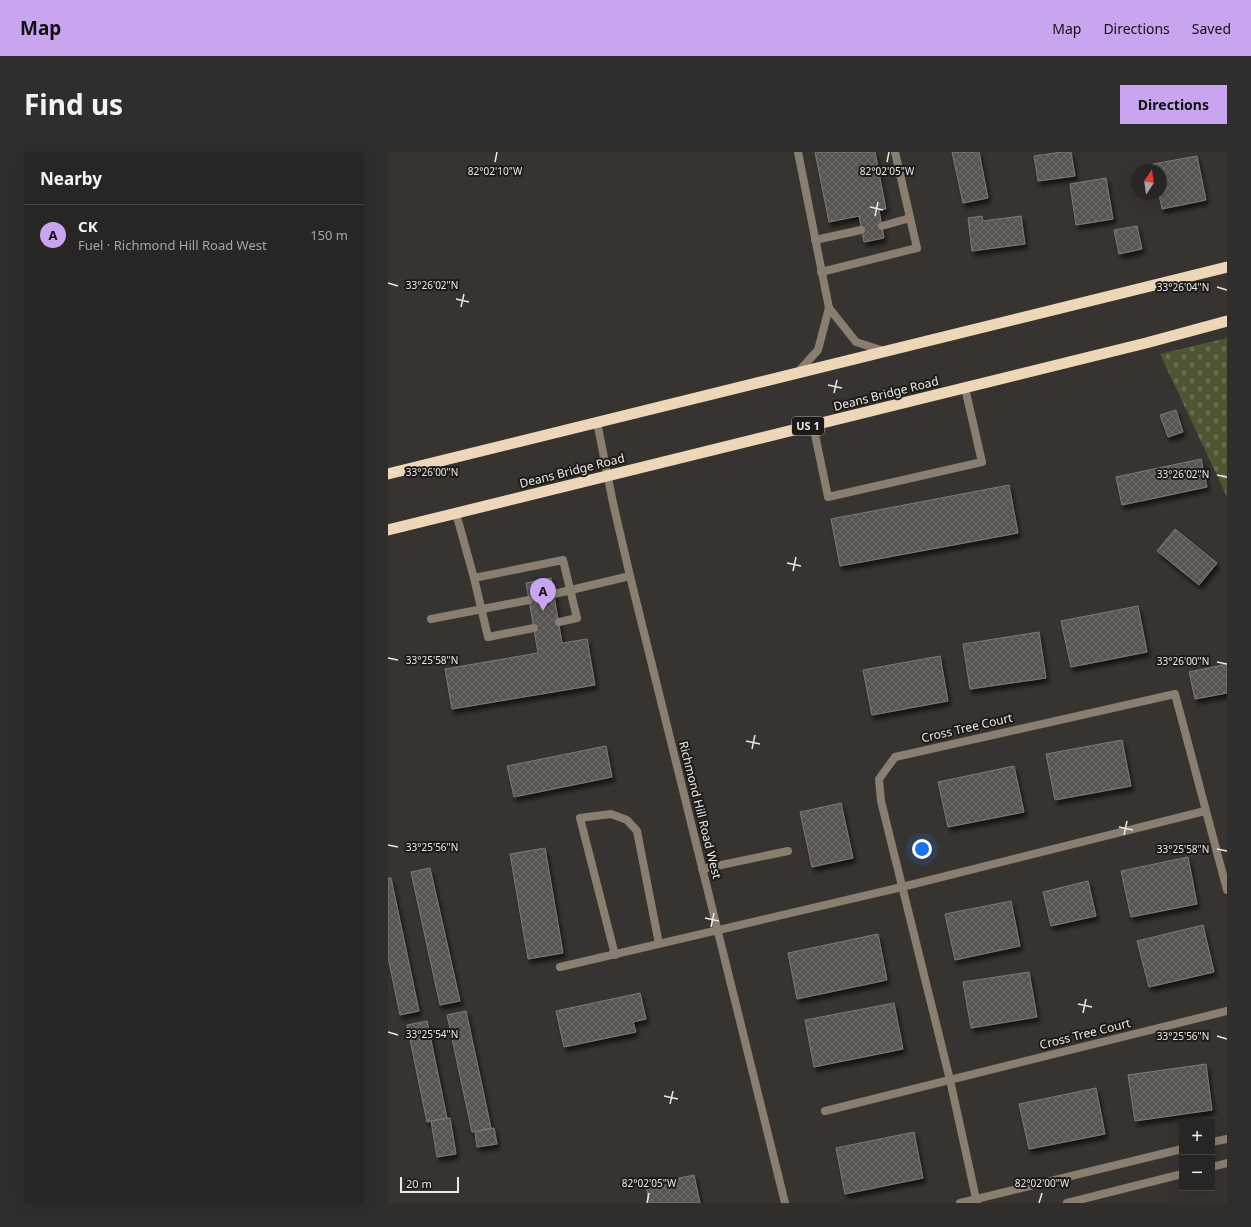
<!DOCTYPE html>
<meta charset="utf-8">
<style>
:root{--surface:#282624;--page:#302e2c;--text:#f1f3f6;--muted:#a5a5a6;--line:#444341;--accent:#c8a5ee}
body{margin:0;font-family:"Noto Sans",sans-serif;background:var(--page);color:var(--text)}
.controls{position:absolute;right:12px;bottom:12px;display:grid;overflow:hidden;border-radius:0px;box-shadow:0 4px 16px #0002}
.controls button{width:36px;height:36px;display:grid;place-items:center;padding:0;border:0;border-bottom:1px solid var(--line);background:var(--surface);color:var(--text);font:20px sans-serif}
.compass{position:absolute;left:743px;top:12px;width:36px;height:36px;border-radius:50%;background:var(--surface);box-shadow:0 4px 16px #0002;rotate:13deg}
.scale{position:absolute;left:12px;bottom:10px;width:59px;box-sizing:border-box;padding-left:4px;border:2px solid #ebe9e7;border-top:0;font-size:11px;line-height:14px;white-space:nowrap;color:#ebe9e7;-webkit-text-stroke:3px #1c1b19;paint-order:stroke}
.you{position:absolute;left:534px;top:697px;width:14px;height:14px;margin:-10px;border:3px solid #fff;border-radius:50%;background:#1a73e8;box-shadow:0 0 0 6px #1a73e833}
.badge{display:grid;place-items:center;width:26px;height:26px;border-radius:50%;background:var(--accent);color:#111;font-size:13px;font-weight:700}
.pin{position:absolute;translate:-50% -33px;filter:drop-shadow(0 1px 2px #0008)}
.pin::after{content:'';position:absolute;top:21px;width:14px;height:12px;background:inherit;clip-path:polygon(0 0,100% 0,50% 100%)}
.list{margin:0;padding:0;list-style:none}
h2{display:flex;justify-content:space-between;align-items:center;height:52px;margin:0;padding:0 16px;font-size:17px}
h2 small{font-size:13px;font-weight:400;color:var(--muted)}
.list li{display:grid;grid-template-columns:26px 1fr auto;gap:12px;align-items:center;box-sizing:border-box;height:60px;padding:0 16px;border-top:1px solid var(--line)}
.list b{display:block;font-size:15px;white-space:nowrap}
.list p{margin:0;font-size:13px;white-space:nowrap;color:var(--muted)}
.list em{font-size:13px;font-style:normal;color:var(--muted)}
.map{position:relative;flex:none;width:839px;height:1051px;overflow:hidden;border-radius:0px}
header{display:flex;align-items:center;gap:24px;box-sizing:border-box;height:56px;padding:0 20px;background:var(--accent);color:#111}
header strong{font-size:19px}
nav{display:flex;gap:22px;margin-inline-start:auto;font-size:14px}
.intro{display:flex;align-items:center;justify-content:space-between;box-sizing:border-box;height:96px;padding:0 24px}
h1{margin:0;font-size:28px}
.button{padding:10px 18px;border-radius:0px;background:var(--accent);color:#111;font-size:14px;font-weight:700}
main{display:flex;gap:24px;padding:0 24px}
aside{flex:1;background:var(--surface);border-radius:0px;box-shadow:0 4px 16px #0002}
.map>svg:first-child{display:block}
.cemetery{fill:url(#cemetery-stones)}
.building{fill:url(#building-cross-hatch);stroke:#7e7a77;filter:url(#shadow)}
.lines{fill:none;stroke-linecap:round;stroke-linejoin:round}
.service{stroke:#897e6f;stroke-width:8}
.tertiary{stroke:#897e6f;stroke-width:8}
.trunk{stroke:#edd7b8;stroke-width:11}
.ticks{fill:none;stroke:#ebe9e7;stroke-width:1.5}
.labels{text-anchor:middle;stroke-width:4;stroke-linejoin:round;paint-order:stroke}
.shield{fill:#1c1b19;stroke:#adaba9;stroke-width:1}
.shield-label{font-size:11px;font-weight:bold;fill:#ebe9e7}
.street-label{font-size:12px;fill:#ebe9e7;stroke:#1c1b19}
.ticks-label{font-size:10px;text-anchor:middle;fill:#ebe9e7;stroke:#1c1b19;stroke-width:4;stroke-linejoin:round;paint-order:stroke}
</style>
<header>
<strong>Map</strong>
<nav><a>Map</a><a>Directions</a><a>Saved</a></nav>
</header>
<div class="intro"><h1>Find us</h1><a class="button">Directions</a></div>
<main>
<aside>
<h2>Nearby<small></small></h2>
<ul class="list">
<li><span class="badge">A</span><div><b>CK</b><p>Fuel · Richmond Hill Road West</p></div><em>150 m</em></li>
</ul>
</aside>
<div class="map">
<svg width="839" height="1051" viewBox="0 0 839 1051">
<defs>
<pattern id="cemetery-stones" width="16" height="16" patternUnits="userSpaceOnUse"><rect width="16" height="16" fill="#4f5432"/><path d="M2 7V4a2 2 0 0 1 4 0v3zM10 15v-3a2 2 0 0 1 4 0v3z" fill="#686d50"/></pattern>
<pattern id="building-cross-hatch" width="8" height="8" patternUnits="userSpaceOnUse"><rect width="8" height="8" fill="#575451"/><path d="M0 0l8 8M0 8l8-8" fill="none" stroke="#6f6d6a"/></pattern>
<filter id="shadow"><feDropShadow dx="2.5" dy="4.5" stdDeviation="2" flood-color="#0009"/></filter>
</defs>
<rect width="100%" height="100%" fill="#363330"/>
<path class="cemetery" d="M839,186v159l-67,-143z"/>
<g class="building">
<path d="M427,0h60l11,57 -7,1 5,28 -20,4 -5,-26 -30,6z"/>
<path d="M564,0h27l9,46 -25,5z"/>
<path d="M674,0h9l4,24 -37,5 -4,-25z"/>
<path d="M809,4l9,44 -44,9 -3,-15h2v-24h-7l-1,-6z"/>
<path d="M718,26l7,41 -37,6 -6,-41z"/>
<path d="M594,64l1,5 38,-5 4,28 -53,7 -4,-33z"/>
<path d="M749,74l5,23 -23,5 -5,-24z"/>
<path d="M788,258l7,22 -15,5 -8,-22z"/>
<path d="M813,307l6,28 -85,18 -6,-28z"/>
<path d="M621,333l9,48 -178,33 -9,-47z"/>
<path d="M787,377l42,34 -18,22 -42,-34z"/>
<path d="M163,426l11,65 25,-4 8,46 -143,24 -7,-40 93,-16 -12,-70z"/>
<path d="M750,454l9,46 -76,15 -10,-46z"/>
<path d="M651,480l7,46 -76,11 -7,-45z"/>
<path d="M552,504l8,45 -76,14 -9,-45z"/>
<path d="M839,512v29l-32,6 -6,-27z"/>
<path d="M734,588l9,46 -76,14 -9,-46z"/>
<path d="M218,594l6,31 -98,20 -7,-31z"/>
<path d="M626,614l10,46 -76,15 -10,-45z"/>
<path d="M453,651l12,55 -41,9 -12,-55z"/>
<path d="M157,696l18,105 -35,6 -18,-105z"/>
<path d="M800,705l9,47 -66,13 -10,-46z"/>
<path d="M42,716l30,133 -20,4 -29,-133z"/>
<path d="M0,726h3l28,133 -19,4 -12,-58z"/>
<path d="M700,729l8,35 -45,10 -8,-34z"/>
<path d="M623,749l9,45 -65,14 -10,-46z"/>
<path d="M815,773l11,47 -65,15 -12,-46z"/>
<path d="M490,782l9,46 -90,19 -9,-46z"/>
<path d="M641,820l8,45 -66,11 -8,-46z"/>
<path d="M252,841l6,26 -13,3 3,10 -72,15 -8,-36z"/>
<path d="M506,851l9,46 -89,18 -9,-47z"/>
<path d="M78,859l25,117 -19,4 -25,-117z"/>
<path d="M39,869l20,97 -20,4 -20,-97z"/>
<path d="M818,912l6,46 -77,11 -7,-46z"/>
<path d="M708,936l9,46 -76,15 -10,-45z"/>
<path d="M62,966l6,36 -19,3 -6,-36z"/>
<path d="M106,976l3,16 -20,3 -2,-15z"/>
<path d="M526,980l9,46 -78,16 -9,-46z"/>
<path d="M306,1023l6,28h-51l-3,-18z"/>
</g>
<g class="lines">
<g class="service">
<path d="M410,0l31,156 -11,42 -20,22"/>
<path d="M494,74l28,-8"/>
<path d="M427,88l46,-10"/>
<path d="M433,120l96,-24 -22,-96"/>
<path d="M441,156l27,34 28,9"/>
<path d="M425,273l15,72 154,-35 -17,-74"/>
<path d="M68,361l18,65 14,59 46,-9"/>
<path d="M86,426l89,-18 14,58 -18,4"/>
<path d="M166,442l76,-18"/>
<path d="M43,467l98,-19"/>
<path d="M314,717l86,-18"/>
<path d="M227,803l-35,-137 31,-4 16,6 10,11 22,113"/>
<path d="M172,815l342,-80 303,-76"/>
<path d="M437,959l402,-100"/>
<path d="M824,990l15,-3"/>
<path d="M824,1015l15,-4"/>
<path d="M572,1051l222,-54"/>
<path d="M589,1051l-27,-123 -69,-279 -2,-22 16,-22 280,-63 52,196"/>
<path d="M679,1051l115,-29"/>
</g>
<path class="tertiary" d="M209,270l16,81 17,73 155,627"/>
<g class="trunk">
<path d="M0,322l839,-207"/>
<path d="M0,378l758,-187 81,-22"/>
</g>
</g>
<path class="ticks" d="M107,10l2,-10M499,10l2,-10M482,55l13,3M487,64l3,-14M0,131l10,3M829,135l10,3M68,147l13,3M73,155l3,-13M440,233l14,3M446,241l3,-13M0,319l10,2M829,323l10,2M399,411l14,3M405,419l3,-14M0,506l10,2M829,510l10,2M358,589l14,3M364,597l3,-14M731,675l14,3M736,683l3,-14M0,693l10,2M829,697l10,2M317,766l14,3M323,775l3,-14M690,852l14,3M695,861l3,-14M0,880l10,3M829,884l10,3M276,944l14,3M282,952l3,-13M259,1051l2,-10M651,1051l3,-10"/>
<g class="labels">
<rect class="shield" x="404" y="265" width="32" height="18" rx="3"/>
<g class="shield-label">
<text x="420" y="278">US 1</text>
</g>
<g class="street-label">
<text transform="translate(498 242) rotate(-14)" y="4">Deans Bridge Road</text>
<text transform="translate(184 319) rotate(-14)" y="4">Deans Bridge Road</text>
<text transform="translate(579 576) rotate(-13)" y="4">Cross Tree Court</text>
<text transform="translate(312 658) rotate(76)" y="4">Richmond Hill Road West</text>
<text transform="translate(697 882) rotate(-14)" y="4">Cross Tree Court</text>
</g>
</g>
<g class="ticks-label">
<text x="107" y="23">82°02'10"W</text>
<text x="499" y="23">82°02'05"W</text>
<text x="44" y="137">33°26'02"N</text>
<text x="795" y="139">33°26'04"N</text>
<text x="44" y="324">33°26'00"N</text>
<text x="795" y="326">33°26'02"N</text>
<text x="44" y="512">33°25'58"N</text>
<text x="795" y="513">33°26'00"N</text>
<text x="44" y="699">33°25'56"N</text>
<text x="795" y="701">33°25'58"N</text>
<text x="44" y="886">33°25'54"N</text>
<text x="795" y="888">33°25'56"N</text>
<text x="261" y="1035">82°02'05"W</text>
<text x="654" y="1035">82°02'00"W</text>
</g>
</svg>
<div class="controls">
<button>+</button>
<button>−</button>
</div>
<svg class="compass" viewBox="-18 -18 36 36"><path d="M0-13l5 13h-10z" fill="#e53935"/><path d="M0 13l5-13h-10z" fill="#a5a5a6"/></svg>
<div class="scale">20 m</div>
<div class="you"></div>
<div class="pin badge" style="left:155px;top:459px">A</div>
</div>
</main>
